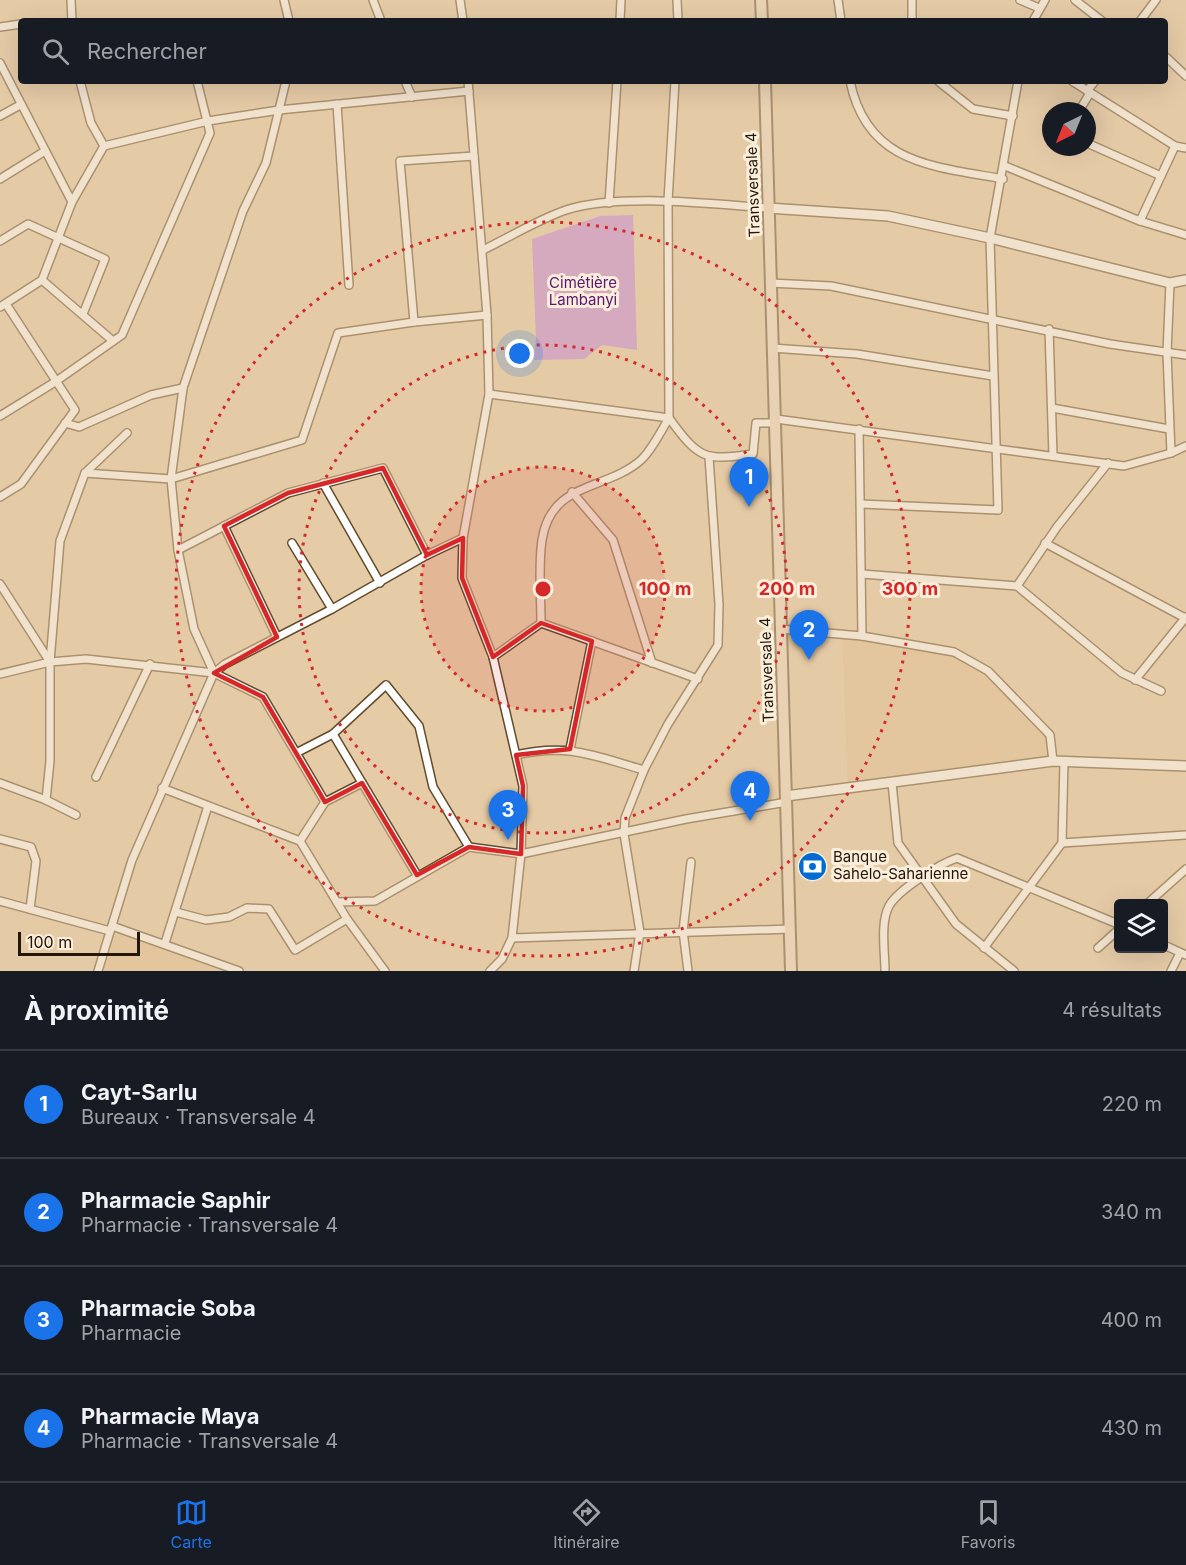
<!DOCTYPE html>
<html lang="fr">
<meta charset="utf-8">
<style>
:root{--surface:#171b24;--page:#20242c;--text:#f1f3f6;--muted:#9ea1a6;--line:#363941;--accent:#1a73e8}
body{margin:0;font-family:Inter,sans-serif;background:var(--page);color:var(--text)}
.controls{position:absolute;right:18px;bottom:18px;display:grid;overflow:hidden;border-radius:6px;box-shadow:0 6px 24px #0002}
.controls button{width:54px;height:54px;display:grid;place-items:center;padding:0;border:0;border-bottom:2px solid var(--line);background:var(--surface);color:var(--text);font:30px sans-serif}
.compass{position:absolute;left:1042px;top:102px;width:54px;height:54px;border-radius:50%;background:var(--surface);box-shadow:0 6px 24px #0002;rotate:223deg}
.scale{position:absolute;left:18px;bottom:15px;width:122px;box-sizing:border-box;padding-left:6px;border:3px solid #22180a;border-top:0;font-size:16px;line-height:21px;white-space:nowrap;color:#22180a;-webkit-text-stroke:4px #fbeedb;paint-order:stroke}
.you{position:absolute;left:520px;top:354px;width:21px;height:21px;margin:-15px;border:4px solid #fff;border-radius:50%;background:#1a73e8;box-shadow:0 0 0 9px #1a73e833}
.badge{display:grid;place-items:center;width:39px;height:39px;border-radius:50%;background:var(--accent);color:#fff;font-size:20px;font-weight:700}
.pin{position:absolute;translate:-50% -50px;filter:drop-shadow(0 2px 3px #0008)}
.pin::after{content:'';position:absolute;top:32px;width:21px;height:18px;background:inherit;clip-path:polygon(0 0,100% 0,50% 100%)}
.list{margin:0;padding:0;list-style:none}
h2{display:flex;justify-content:space-between;align-items:center;height:78px;margin:0;padding:0 24px;font-size:26px}
h2 small{font-size:20px;font-weight:400;color:var(--muted)}
.list li{display:grid;grid-template-columns:39px 1fr auto;gap:18px;align-items:center;box-sizing:border-box;height:108px;padding:0 24px;border-top:2px solid var(--line)}
.list b{display:block;font-size:22px;white-space:nowrap}
.list p{margin:0;font-size:20px;white-space:nowrap;color:var(--muted)}
.list em{font-size:20px;font-style:normal;color:var(--muted)}
.icon{flex:none;width:33px;height:33px;fill:none;stroke:currentColor;stroke-width:2;stroke-linecap:round;stroke-linejoin:round}
.map{position:relative;flex:none;width:1186px;height:971px;overflow:hidden}
.search{position:absolute;background:var(--surface);box-shadow:0 6px 24px #0002;left:18px;right:18px;top:18px;height:66px;display:flex;align-items:center;gap:15px;box-sizing:border-box;padding:0 21px;border-radius:6px;color:var(--muted);font-size:22px}
.sheet{height:510px;background:var(--surface)}
nav{display:flex;justify-content:space-around;align-items:center;box-sizing:border-box;height:84px;border-top:2px solid var(--line);background:var(--surface);font-size:16px;color:var(--muted)}
nav a{display:grid;justify-items:center;gap:3px}
nav .on{color:var(--accent)}
.map>svg:first-child{display:block}
.built{fill:#e0c196}
.green{fill:#c181db}
.lines{fill:none;stroke-linecap:round;stroke-linejoin:round}
.minor-casing{stroke:#634c2b;stroke-width:10}
.tertiary-casing{stroke:#634c2b;stroke-width:12}
.secondary-casing{stroke:#634c2b;stroke-width:14}
.minor{stroke:#fff;stroke-width:7}
.tertiary{stroke:#fff;stroke-width:9}
.secondary{stroke:#ecdcc3;stroke-width:10}
.marked{fill:none;stroke:#d62828;stroke-width:4.5;stroke-linejoin:round}
.ring{fill:none;stroke:#d62828;stroke-width:3;stroke-dasharray:3 6}
.labels{text-anchor:middle;stroke-width:6;stroke-linejoin:round;paint-order:stroke}
.street-label{font-size:15px;fill:#22180a;stroke:#fbeedb}
.park-label{font-size:15px;fill:#5b1773;stroke:#fbeedb}
.poi-label{font-size:15px;fill:#22180a;stroke:#fbeedb;text-anchor:start}
.centre{fill:#d62828;stroke:#fbeedb;stroke-width:3}
.ring-label{font-size:18px;text-anchor:middle;font-weight:bold;fill:#d62828;stroke:#fbeedb;stroke-width:6;stroke-linejoin:round;paint-order:stroke}
</style>
<div class="map">
<svg width="1186" height="971" viewBox="0 0 1186 971">
<rect width="100%" height="100%" fill="#e5cba6"/>
<g class="built">
<path d="M842,634l112,19 37,23 54,59 8,31 -205,28z"/>
<path d="M120,932l83,29 25,10h-124l11,-36z"/>
</g>
<path class="green" d="M633,215l4,135 -35,-5 -18,14 -50,1 2,-21 -4,-100 68,-23z"/>
<g class="lines">
<defs>
<g id="minor">
<path d="M71,0l1,21"/>
<path d="M284,0l5,21"/>
<path d="M373,0l8,21"/>
<path d="M460,0l3,21"/>
<path d="M677,0l1,21"/>
<path d="M838,0l3,21"/>
<path d="M912,0v21"/>
<path d="M1020,0l19,8"/>
<path d="M1075,0l27,21"/>
<path d="M620,21l1,-21"/>
<path d="M1033,21l12,-21"/>
<path d="M1140,21l16,-21"/>
<path d="M0,27l21,-3"/>
<path d="M1165,56l21,20"/>
<path d="M0,63l72,139"/>
<path d="M80,81l11,42 13,23"/>
<path d="M286,81l-20,82 -23,48 -60,177 -12,91 7,71 16,79 20,44 49,24 62,105"/>
<path d="M405,81l7,16"/>
<path d="M468,81l19,234 2,79 -26,144 -1,40 31,79 30,129 -2,68 -9,84 -10,21 -12,12"/>
<path d="M675,81l-7,120 1,217c30,41 35,43 84,36l3,-31h20"/>
<path d="M850,81c17,83 82,85 153,98"/>
<path d="M938,81l35,28 40,7"/>
<path d="M1072,81l103,65 11,2"/>
<path d="M1087,91l8,-10"/>
<path d="M337,104l12,181"/>
<path d="M1079,111l11,-18"/>
<path d="M0,116l20,-11"/>
<path d="M1087,143l74,33"/>
<path d="M1005,166l135,55 46,14"/>
<path d="M0,179l45,-28"/>
<path d="M609,203l8,-122"/>
<path d="M1140,221l35,-75"/>
<path d="M0,241l28,-17 77,35 -22,55"/>
<path d="M483,250c27,-13 54,-30 83,-40 53,-17 146,-6 202,-2"/>
<path d="M42,280l71,61"/>
<path d="M770,283l61,3 279,58 76,11"/>
<path d="M1170,283l-3,70 4,100"/>
<path d="M0,307l42,-27 30,-78 32,-56 104,-25 71,-11 190,-19"/>
<path d="M414,322l-14,-161 74,-5"/>
<path d="M1049,329l4,127"/>
<path d="M772,348l85,6 136,22"/>
<path d="M489,394l180,24c-8,13 -17,32 -28,42 -35,31 -90,21 -99,80 -4,27 -1,56 -1,83"/>
<path d="M1052,408l117,21"/>
<path d="M0,416l55,-34 67,-47 88,-202 -13,-52"/>
<path d="M776,419l348,47 47,-13 15,-7"/>
<path d="M65,423l14,4 72,-32 32,-7"/>
<path d="M859,429l3,207"/>
<path d="M85,473l86,6 131,-39 36,-107 76,-11 73,-7"/>
<path d="M323,483l57,100"/>
<path d="M572,492l41,48 39,123"/>
<path d="M0,497l21,-13 54,-74 -69,-106"/>
<path d="M861,504l137,6 -8,-272 28,-157"/>
<path d="M224,526l53,111"/>
<path d="M292,543l40,66"/>
<path d="M1045,543l140,75"/>
<path d="M178,550l110,-57 95,-25 44,87"/>
<path d="M862,574l155,12 105,87 39,18"/>
<path d="M0,584l50,78"/>
<path d="M1017,586l40,-59 51,-64"/>
<path d="M780,629l82,7 92,16 34,19 62,64 3,26"/>
<path d="M493,657l48,-34 157,56"/>
<path d="M0,674l50,-12 36,-3 128,14 11,-9 107,-55 95,-54 36,-17"/>
<path d="M1135,680l51,-63"/>
<path d="M333,734l84,141"/>
<path d="M570,749l22,-108"/>
<path d="M298,752l35,-18 53,-49 33,41 14,61 36,60"/>
<path d="M516,755c53,-12 78,1 128,15"/>
<path d="M96,777l54,-113"/>
<path d="M0,783l46,17 30,15"/>
<path d="M892,783l6,60 58,81 58,47"/>
<path d="M162,788l138,53 47,78 38,52"/>
<path d="M46,800l4,-39v-99l10,-121 25,-68 42,-40"/>
<path d="M0,839l31,8 5,14 -6,48"/>
<path d="M300,841l25,-39 37,-19"/>
<path d="M1062,843l124,-8"/>
<path d="M0,901l110,30"/>
<path d="M337,902l38,-1 94,-54 52,7 165,-35 101,-17"/>
<path d="M1148,903l38,-34"/>
<path d="M176,912l30,8 23,-3 18,-9 22,1 26,41 52,-31"/>
<path d="M112,926l127,45"/>
<path d="M512,938l278,-9"/>
<path d="M165,943l43,-137"/>
<path d="M1164,945l22,10"/>
<path d="M984,948l78,-105 2,-82"/>
<path d="M1098,948l20,-18"/>
<path d="M98,971l34,-111 82,-187"/>
<path d="M634,971l6,-39 -16,-98 1,-16 19,-48 24,-46 50,-79 1,-41 -10,-147"/>
<path d="M688,971l-5,-40 8,-69"/>
<path d="M885,971c0,-19 -5,-48 4,-65 9,-16 50,-42 68,-48l161,66"/>
<path d="M1171,971l9,-18"/>
</g>
<g id="tertiary">
<path d="M768,208l120,8 102,22 180,45 16,-3"/>
<path d="M786,796l267,-35 133,5"/>
</g>
<g id="secondary">
<path d="M761,0l1,21"/>
<path d="M765,81l26,890"/>
</g>
</defs>
<use href="#minor" class="minor-casing"/>
<use href="#tertiary" class="tertiary-casing"/>
<use href="#secondary" class="secondary-casing"/>
<use href="#minor" class="minor"/>
<use href="#tertiary" class="tertiary"/>
<use href="#secondary" class="secondary"/>
</g>
<path d="M0 0H1186V971H0ZM383,468l44,87 36,-17 -1,40 31,79 48,-34 51,18 -22,108 -54,6 7,31 -2,68 -52,-7 -52,28 -55,-92 -37,19 -62,-105 -49,-24 63,-36 -53,-111 64,-33z" fill="#e5cba6" fill-opacity=".55" fill-rule="evenodd"/>
<path class="marked" d="M383,468l44,87 36,-17 -1,40 31,79 48,-34 51,18 -22,108 -54,6 7,31 -2,68 -52,-7 -52,28 -55,-92 -37,19 -62,-105 -49,-24 63,-36 -53,-111 64,-33z"/>
<circle cx="543" cy="589" r="122" fill="#d62828" fill-opacity=".12"/>
<g class="ring">
<circle cx="543" cy="589" r="122"/>
<circle cx="543" cy="589" r="244"/>
<circle cx="543" cy="589" r="367"/>
</g>
<defs>
<symbol id="bank-disc" viewBox="-11 -11 22 22"><circle r="9.5" fill="#006cd3" stroke="#fbeedb"/><path d="M-6-4H6V4H-6ZM0-2.3a2.3 2.3 0 1 0 0 4.6a2.3 2.3 0 1 0 0-4.6Z" fill="#fff"/></symbol>
</defs>
<g fill-rule="evenodd">
<use href="#bank-disc" x="796" y="850" width="33" height="33"/>
</g>
<g class="labels">
<g class="street-label">
<text transform="translate(753 185) rotate(-92)" y="5">Transversale 4</text>
<text transform="translate(767 670) rotate(-92)" y="5">Transversale 4</text>
</g>
<g class="park-label">
<text x="583" y="288">Cimétière<tspan x="583" dy="17">Lambanyi</tspan></text>
</g>
<g class="poi-label">
<text x="833" y="862">Banque<tspan x="833" dy="17">Sahelo-Saharienne</tspan></text>
</g>
</g>
<circle cx="543" cy="589" r="9" class="centre"/>
<g class="ring-label">
<text x="665" y="595">100 m</text>
<text x="787" y="595">200 m</text>
<text x="910" y="595">300 m</text>
</g>
</svg>
<div class="controls">
<button><svg class="icon" aria-label="layers" viewBox="0 0 24 24"><path d="M12 4l9 5-9 5-9-5zM3 14l9 5 9-5"/></svg></button>
</div>
<svg class="compass" viewBox="-18 -18 36 36"><path d="M0-13l5 13h-10z" fill="#e53935"/><path d="M0 13l5-13h-10z" fill="#9ea1a6"/></svg>
<div class="scale">100 m</div>
<div class="you"></div>
<div class="pin badge" style="left:749px;top:507px">1</div>
<div class="pin badge" style="left:809px;top:660px">2</div>
<div class="pin badge" style="left:508px;top:840px">3</div>
<div class="pin badge" style="left:750px;top:821px">4</div>
<div class="search"><svg class="icon" aria-label="search" viewBox="0 0 24 24"><circle cx="10" cy="10" r="6"/><path d="M15 15l6 6"/></svg>Rechercher</div>
</div>
<section class="sheet">
<h2>À proximité<small>4 résultats</small></h2>
<ul class="list">
<li><span class="badge">1</span><div><b>Cayt-Sarlu</b><p>Bureaux · Transversale 4</p></div><em>220 m</em></li>
<li><span class="badge">2</span><div><b>Pharmacie Saphir</b><p>Pharmacie · Transversale 4</p></div><em>340 m</em></li>
<li><span class="badge">3</span><div><b>Pharmacie Soba</b><p>Pharmacie</p></div><em>400 m</em></li>
<li><span class="badge">4</span><div><b>Pharmacie Maya</b><p>Pharmacie · Transversale 4</p></div><em>430 m</em></li>
</ul>
</section>
<nav>
<a class="on"><svg class="icon" aria-label="map" viewBox="0 0 24 24"><path d="M3 6l6-2 6 2 6-2v14l-6 2-6-2-6 2zM9 4v14M15 6v14"/></svg>Carte</a>
<a><svg class="icon" aria-label="directions" viewBox="0 0 24 24"><path d="M12 3l9 9-9 9-9-9zM9 14v-3h6M13 9l2 2-2 2"/></svg>Itinéraire</a>
<a><svg class="icon" aria-label="saved" viewBox="0 0 24 24"><path d="M7 4h10v16l-5-4-5 4z"/></svg>Favoris</a>
</nav>
